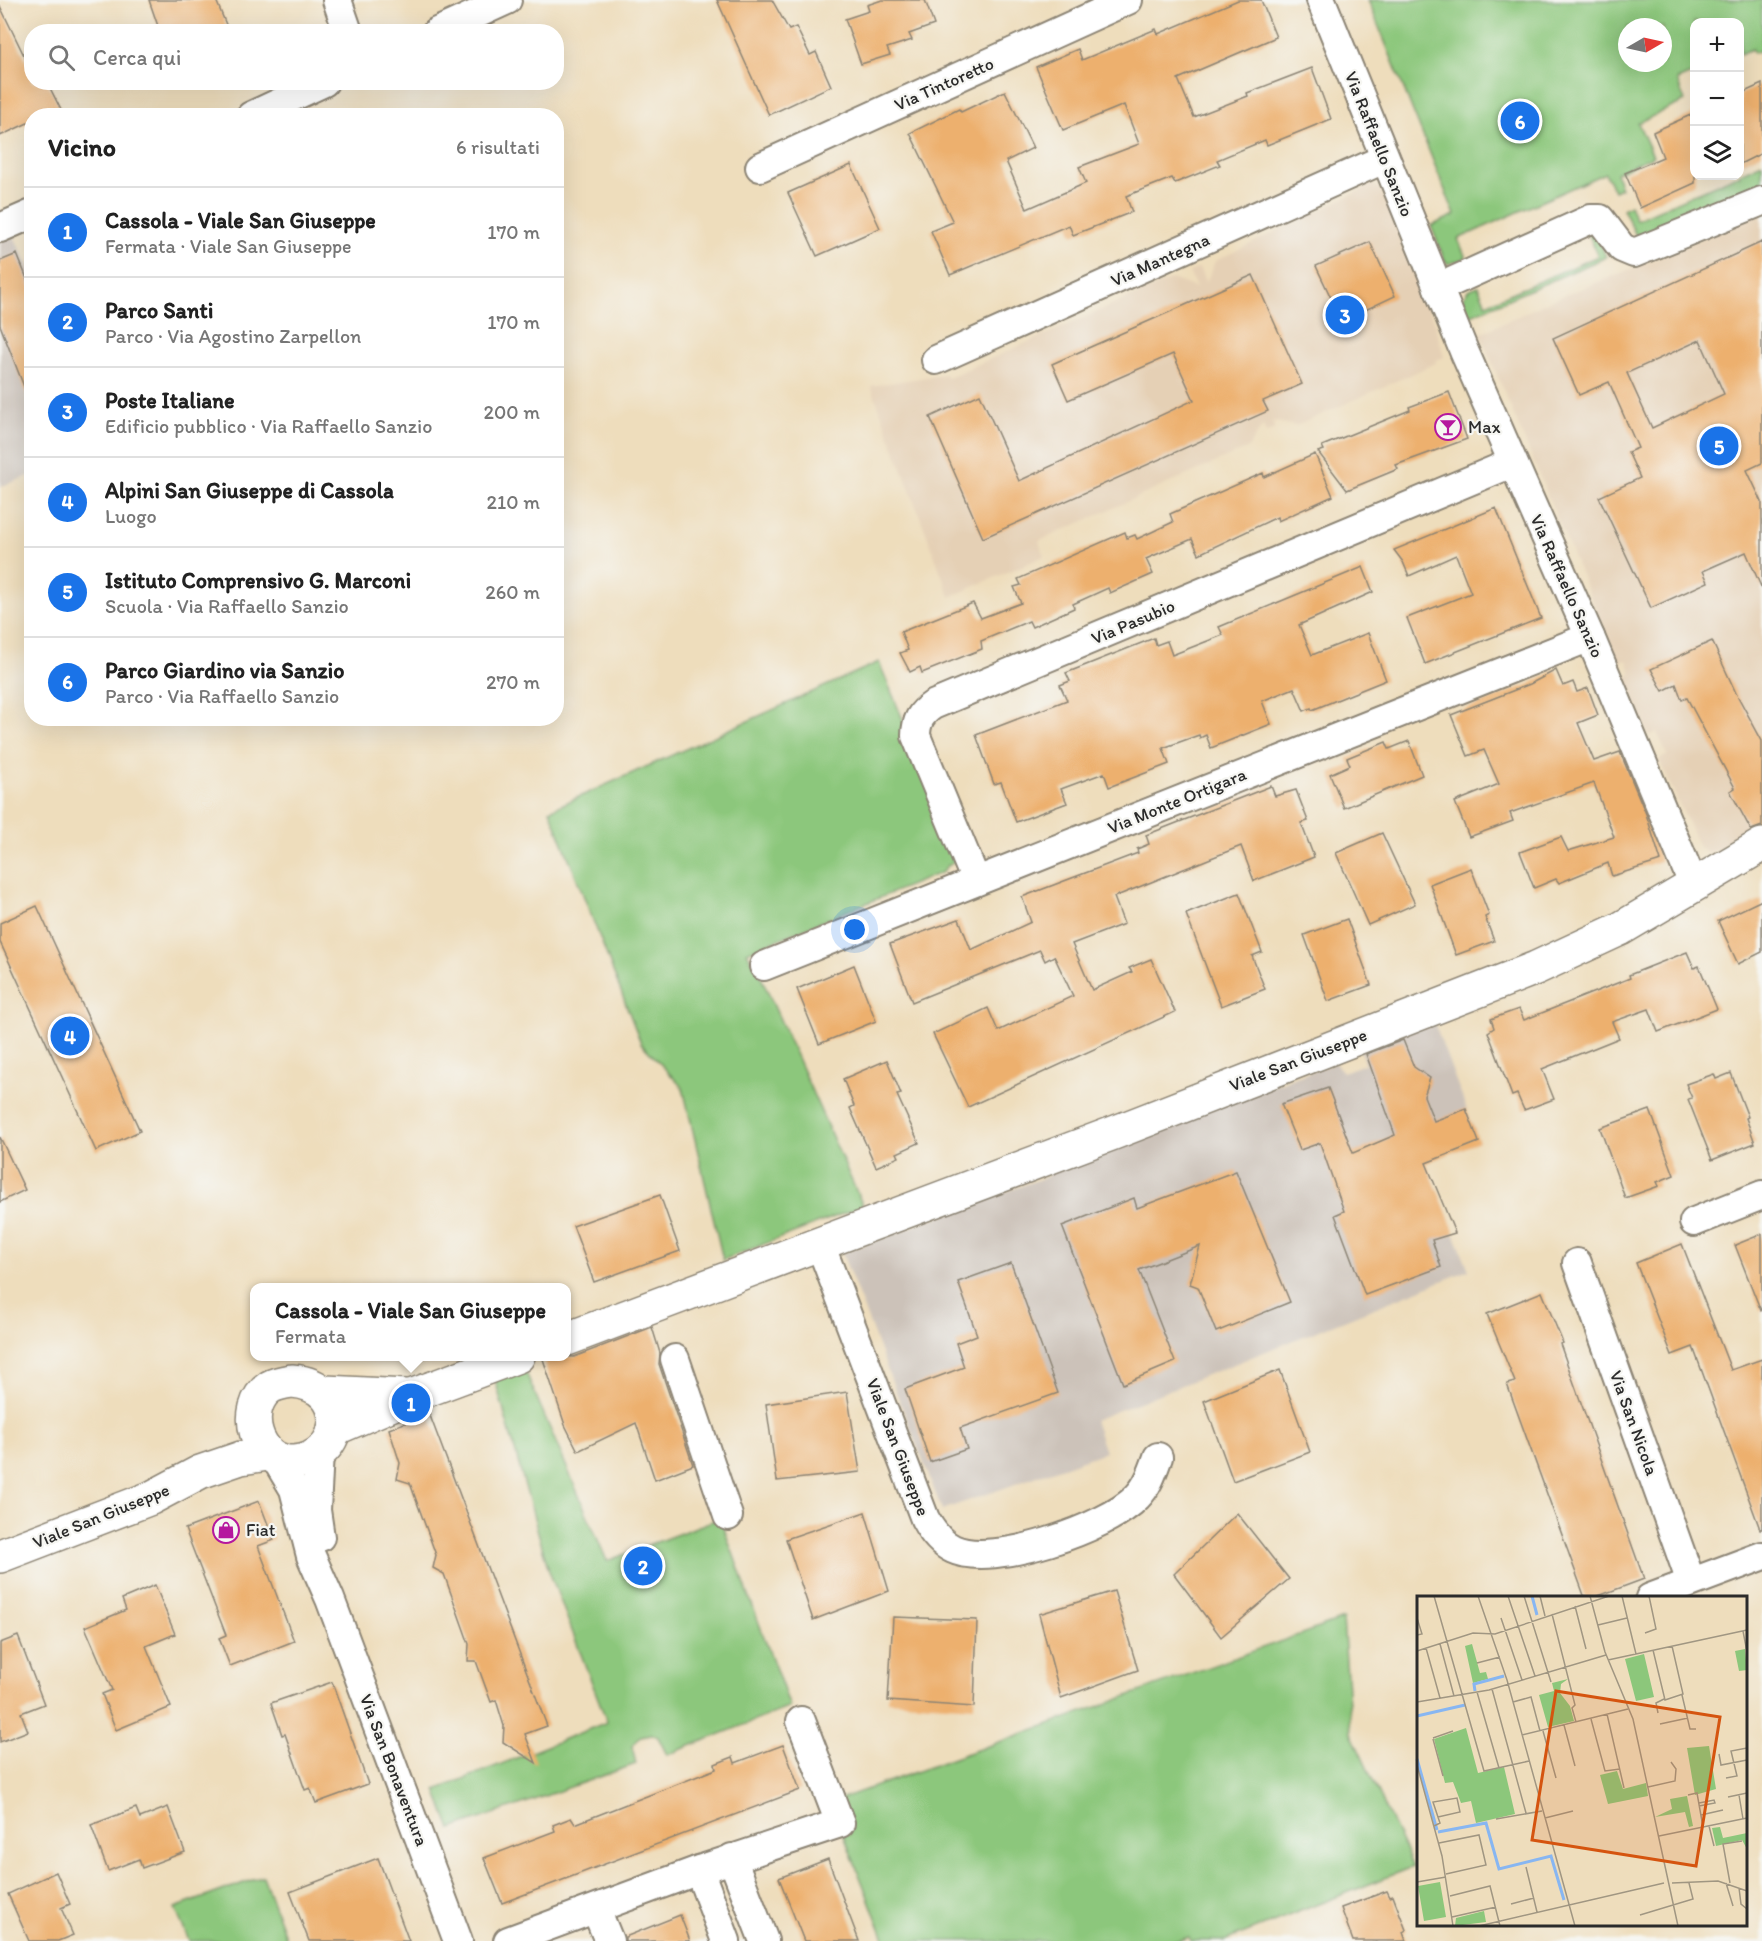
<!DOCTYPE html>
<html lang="it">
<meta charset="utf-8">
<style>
:root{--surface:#fff;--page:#f6f6f6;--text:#222;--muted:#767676;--line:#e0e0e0;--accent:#1a73e8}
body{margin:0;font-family:Itim,sans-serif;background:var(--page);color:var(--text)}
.controls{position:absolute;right:18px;top:18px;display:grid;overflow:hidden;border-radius:12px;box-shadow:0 6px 24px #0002}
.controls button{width:54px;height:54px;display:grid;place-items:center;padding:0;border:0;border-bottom:2px solid var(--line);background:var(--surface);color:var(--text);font:30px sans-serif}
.compass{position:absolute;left:1618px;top:18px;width:54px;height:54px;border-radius:50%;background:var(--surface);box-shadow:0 6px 24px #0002;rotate:81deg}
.you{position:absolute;left:855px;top:930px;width:21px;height:21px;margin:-15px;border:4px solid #fff;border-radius:50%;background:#1a73e8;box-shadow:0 0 0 9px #1a73e833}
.badge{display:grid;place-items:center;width:39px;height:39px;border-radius:50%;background:var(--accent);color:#fff;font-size:20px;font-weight:700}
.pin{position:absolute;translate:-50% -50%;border:3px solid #fff;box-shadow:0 2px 6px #0006}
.popup{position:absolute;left:250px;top:1283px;width:321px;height:78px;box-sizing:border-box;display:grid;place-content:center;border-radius:12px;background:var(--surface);filter:drop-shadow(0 2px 4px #0005);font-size:20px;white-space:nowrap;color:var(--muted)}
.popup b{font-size:22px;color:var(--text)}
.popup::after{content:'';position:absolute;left:50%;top:100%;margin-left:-12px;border:12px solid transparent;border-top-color:var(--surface)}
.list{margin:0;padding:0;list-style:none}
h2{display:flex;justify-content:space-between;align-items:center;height:78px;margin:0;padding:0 24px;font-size:26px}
h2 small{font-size:20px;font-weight:400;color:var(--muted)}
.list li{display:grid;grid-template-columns:39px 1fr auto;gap:18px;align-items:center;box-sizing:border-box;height:90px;padding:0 24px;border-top:2px solid var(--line)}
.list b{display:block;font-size:22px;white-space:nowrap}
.list p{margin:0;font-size:20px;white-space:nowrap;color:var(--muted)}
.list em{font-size:20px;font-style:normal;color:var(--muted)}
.icon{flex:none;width:33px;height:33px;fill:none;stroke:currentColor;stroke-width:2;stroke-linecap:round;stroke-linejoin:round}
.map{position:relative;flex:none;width:1762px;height:1941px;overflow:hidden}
.search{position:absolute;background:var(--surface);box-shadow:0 6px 24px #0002;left:24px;top:24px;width:540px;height:66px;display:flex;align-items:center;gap:15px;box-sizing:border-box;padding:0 21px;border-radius:24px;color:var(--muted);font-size:22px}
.panel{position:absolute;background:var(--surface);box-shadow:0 6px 24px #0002;left:24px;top:108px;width:540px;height:618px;border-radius:24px}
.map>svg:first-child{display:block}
.built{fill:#e5d0b5}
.industrial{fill:#ccc2b9}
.green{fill:#8cc77b;stroke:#5c7953;stroke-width:1.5;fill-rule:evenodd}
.building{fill:#edb06e;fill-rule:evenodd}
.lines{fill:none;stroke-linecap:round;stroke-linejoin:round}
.minor-casing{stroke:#8c8474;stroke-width:32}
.major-casing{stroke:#8c8474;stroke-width:36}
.minor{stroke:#fff;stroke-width:28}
.major{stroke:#fff;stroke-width:33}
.labels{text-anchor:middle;stroke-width:4.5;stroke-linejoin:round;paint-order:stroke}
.street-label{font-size:18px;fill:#2b2b2b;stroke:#f6f6f2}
.poi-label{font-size:18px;fill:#2b2b2b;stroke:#f6f6f2;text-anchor:start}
.inset-river{fill:none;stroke:#87b6f2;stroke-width:3}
.inset-road{fill:none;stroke:#a09682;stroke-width:1.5}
.view{fill:#d5540f;fill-opacity:0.15;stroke:#d5540f;stroke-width:3}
.inset-edge{fill:none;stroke:#2b2b2b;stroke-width:3}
</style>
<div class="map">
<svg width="1762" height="1941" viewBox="0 0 1762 1941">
<rect width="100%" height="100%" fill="#f6f6f2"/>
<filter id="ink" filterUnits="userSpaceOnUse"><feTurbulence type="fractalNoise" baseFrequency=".0167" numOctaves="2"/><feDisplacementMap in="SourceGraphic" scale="12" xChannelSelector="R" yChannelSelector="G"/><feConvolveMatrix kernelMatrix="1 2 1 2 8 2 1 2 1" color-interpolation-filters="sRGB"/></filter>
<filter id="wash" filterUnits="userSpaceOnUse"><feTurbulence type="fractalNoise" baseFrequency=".008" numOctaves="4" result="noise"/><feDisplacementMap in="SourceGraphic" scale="24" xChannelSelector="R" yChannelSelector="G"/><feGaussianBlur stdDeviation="1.35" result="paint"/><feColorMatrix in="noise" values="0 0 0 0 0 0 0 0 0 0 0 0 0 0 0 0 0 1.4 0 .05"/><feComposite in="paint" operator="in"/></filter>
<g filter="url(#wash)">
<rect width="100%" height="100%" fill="#eeddbc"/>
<g class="built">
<path d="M1373,184l9,6 52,131 10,36 -9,4 1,2 -140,63 -24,-5 3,8 -9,4 -3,-8 -15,23 -209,93 5,15 -94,41 -79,-211 74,-12 2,4 225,-99 24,9 -7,-16 10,-4 7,15 9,-22z"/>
<path d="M1762,211v614l-37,24 -18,3 -8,-5 -40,-87 8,-5 -10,-23 -8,4 -24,-59 7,-3 -5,-14 -9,3 -138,-329 70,-33 109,-43z"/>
</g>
<g class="industrial">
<path d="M13,234l19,39 -1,202 -31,12v-247z"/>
<path d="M1433,1020l46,122 -53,21 43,107 -375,150 11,32 -163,58 -100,-257 206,-77 3,-11 284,-102 8,9 22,-8 -7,-19z"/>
</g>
<g class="green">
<path d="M1368,0h394v50l-8,3 -2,-4 -12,5v-32h-46v51l-17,7 8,21 -47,22 15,33 -37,17 5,15 -7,3 -9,-18 -147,66 8,19 -18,6 -3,-3 -14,-35 24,-11zM1627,27h36v36h-36z"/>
<path d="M1762,163v27l-125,47 -14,-28 7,-4 6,15 99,-44h5v-3z"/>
<path d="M1595,231l11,26 -137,59 -6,-18 5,-8 10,-4 8,18 112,-48 -10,-23z"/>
<path d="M879,662l74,178 1,22 -8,5 -3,5 -196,80 15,27 101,227 -140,54 -40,-172 -42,-45 -91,-233z"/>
<path d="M521,1361l86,200 113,-43 70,189 -123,48 -9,-18 -6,-3 -11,2 -9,10 4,18 -185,65 -15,-39 171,-68 -58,-151 -56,-198z"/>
<path d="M1343,1619l8,114 62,134 -189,74h-33l-2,-4 -12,4h-292l-42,-108 -20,-28z"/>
<path d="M263,1876l24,65h-98l-14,-33z"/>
</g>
<g id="blocks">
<g class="building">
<path d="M149,0h67l13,32h-69z"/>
<path d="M717,0h55l17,30 7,-3 14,28 6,-3 15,34 -62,29z"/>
<path d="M882,0h43l9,25 -25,9 3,6 -25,8 3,7 -29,9 -16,-45 24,-8 -2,-6z"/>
<path d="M1238,0h23l15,37 -98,42 16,38 54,-21 -1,-3 65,-25 19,51 -64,26 -2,-5 -48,20 3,5 -45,18 -3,-5 -46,18 6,16 -59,23 -4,-10 -119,50 -19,-44 22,-9 -43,-89 49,-24 2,3 44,-21 28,57 -27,13 21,48 59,-26 -7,-16 60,-23 -15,-39 -61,25 -27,-63 42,-18 4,11 74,-31 2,5z"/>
<path d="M0,6l32,66v10h15l17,34h-32v5l-32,15z"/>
<path d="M1762,84v69l-22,11v-70z"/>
<path d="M1695,113v70l-55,25 -15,-35 38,-16 -10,-25z"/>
<path d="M851,165l29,63 -63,28 -29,-63z"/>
<path d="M1370,242l25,54 -53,25 -26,-55z"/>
<path d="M1762,242v221l-15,7 15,32v87l-16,-37 -43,19 5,11 -57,26 -52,-111 41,-19 -12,-26 10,-4 -29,-66 -30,13 -26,-57zM1700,340l24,54 -72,34 -25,-55z"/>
<path d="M17,254l15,37 -2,111 -30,-77v-64z"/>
<path d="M1253,275l49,109 -39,17 5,10 -285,127 -53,-121 50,-23 39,87 175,-81 -21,-46 -105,46 -16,-36z"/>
<path d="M1449,392l18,47 -71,26 2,4 -51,21 -29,-38 6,-2 -2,-4 88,-36 -1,-3z"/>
<path d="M1315,454l18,42 -55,25 -1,-4 -78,37 -7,-15 -46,20 7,15 -43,19 -2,-5 -35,16 1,4 -42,19 -3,-6 -48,20 1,8 -60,24 -2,-6 -10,5 -10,-19 8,-3 -7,-18 72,-29 8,15 40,-15 -7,-16 7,-2 -3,-6 107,-47 2,6 8,-3 2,4 36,-17 -3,-8 93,-41 1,4z"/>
<path d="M1496,508l45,110 -116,46 -18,-46 64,-25 -15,-38 -47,21 -6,-14 -9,-12z"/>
<path d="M1363,567l10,25 -74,33 13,30 56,-22 18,47 -74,30 -1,-2 -7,3 -10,-23 -32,13 9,23 -60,24 -5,-13 -6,3 -1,-3 -36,13 6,16 -60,23 -5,-14 -43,16 6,14 -51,19 -15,-40 -7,2 -18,-49 91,-35 -7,-15 10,-4 -4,-8 88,-35 2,7 11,-4 5,14 51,-20 -4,-8z"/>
<path d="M1712,641l24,52 26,48v85l-11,4 -21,-39 5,-3 -48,-90 -5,2 -6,-16 -13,7 -12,-22z"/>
<path d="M1556,670l7,16 10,-4 4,10 11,-4 10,27 -20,8 16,38 26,-9 26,62 15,47 -49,15 -4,-13 -49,20 -3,-4 -22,9 -14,-36 41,-15 7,14 46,-14 -20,-54 -84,30 3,8 -44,16 -14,-35 44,-18 -15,-34 -16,6 -17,-41 79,-31z"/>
<path d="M1409,741l13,34 -78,33 -14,-34 20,-9 -3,-7 39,-16 3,7z"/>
<path d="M1271,786l4,10 21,-6 12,31 -7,2 13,34 -60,24 -13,-35 -127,51 10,27 -52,20 20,46 40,-18 -3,-4 22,-9 24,53 -207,95 -35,-73 55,-26 10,23 75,-35 -19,-40 -9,5 -5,-11 -128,52 -22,-58 69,-25 12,31 60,-28 -9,-25 116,-44 -1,-4 12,-5 -3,-9z"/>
<path d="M1382,833l33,71 -47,21 -32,-72z"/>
<path d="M1471,868l18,47 -4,2 9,24 -38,14 -26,-71z"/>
<path d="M1239,893l23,59 -10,4 13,33 -44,17 -35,-92z"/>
<path d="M1762,900v52l-24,12 -20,-43z"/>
<path d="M37,906l103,225 -44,20 -96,-209v-19z"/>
<path d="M1347,919l24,66 -43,16 -24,-66z"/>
<path d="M1687,952l7,16 5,-2 18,43 -59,23 -9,-23 -37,13 7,16 -77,31 12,30 -30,11 -7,-16 -5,2 -24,-64 6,-4 -3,-9 28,-10 5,11 106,-42 -1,-3z"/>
<path d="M854,965l22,56 -57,23 -22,-55z"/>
<path d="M1403,1040l11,27 16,11 -6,18 10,25 32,-12 13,33 -53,21 29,70 -23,7 9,27 -76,28 -30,-80 9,-4 -24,-68 -20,7 -19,-46 47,-16 25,65 42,-18 -29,-81z"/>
<path d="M887,1060l14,34 -4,1 22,48 -22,10 2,4 -23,10 -26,-59 4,-2 -11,-27z"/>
<path d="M1731,1073l17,44 -2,1 9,25 -43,17 -24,-61 4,-1 -6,-14 28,-10 2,5z"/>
<path d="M1650,1110l24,65 -17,7 2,4 -34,12 -25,-70z"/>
<path d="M0,1137l25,53 -25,12z"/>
<path d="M1236,1171l54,131 -74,30 -18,-45 -8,-3 10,-38 -61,24 36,92 -52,22 -61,-158 72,-28 3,10z"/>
<path d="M660,1195l20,56 -86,31 -21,-56z"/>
<path d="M1762,1234v76l-1,1 -26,-66z"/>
<path d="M1682,1244l49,126 31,-11v170h-2l-67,-182 -21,8 -36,-92z"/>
<path d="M1011,1263l47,130 -98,35 7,21 -37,13 -25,-73 59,-22 -8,-24 21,-8 -19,-53z"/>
<path d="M1542,1292l21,51 -3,1 84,235 -51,19h-8l-78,-214 8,-2 -28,-68z"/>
<path d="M652,1327l8,26 -1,11 34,101 -38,15 -19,-57 -58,28 -13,-26 -23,-69 32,1z"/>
<path d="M1280,1370l30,82 -77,29 -29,-80z"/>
<path d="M847,1392l13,80 -83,9 -11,-77z"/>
<path d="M429,1413l118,313 -22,8 11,29 -33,-21 1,-16 -8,-26 -5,2 -15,-41h-8l1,-17 -25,-70 -11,-6 3,-13 -26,-72 -13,-4 3,-16 -11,-34z"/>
<path d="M259,1501l15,39 -16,6 36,95 -64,25 -11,-28 7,-3 -41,-106z"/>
<path d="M865,1512l24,79 -76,29 -27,-81z"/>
<path d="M1237,1513l52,66 -68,58 -47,-63z"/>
<path d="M155,1585l20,49 -29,12 25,61 -55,23 -14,-36 10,-4 -27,-63 41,-17 -4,-11z"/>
<path d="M1114,1591l24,79 -77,28 -22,-84z"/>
<path d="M893,1617l84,3 -3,87 -86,-6z"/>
<path d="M18,1636l26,68 -23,9 7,18 -28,11v-99z"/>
<path d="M332,1682l36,102 -52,19 -6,-15 -5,2 -20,-56 -3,1 -11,-32z"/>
<path d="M783,1745l17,45 -298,113 -18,-45 71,-27 -2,-6 18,-7 4,6 141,-55 -1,-5 18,-7 2,6z"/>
<path d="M168,1807l17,45 -43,16 -3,-9 -31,12 -17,-46 45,-17 4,10z"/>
<path d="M378,1858l31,83h-100l-19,-49z"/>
<path d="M828,1859l31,82h-55l-25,-63z"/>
<path d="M56,1872l14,32 -9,4 12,27 -15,6h-29l-21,-47z"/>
<path d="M1387,1891l3,6 3,-1 13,34 -3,2 3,9h-53l-12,-33z"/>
<path d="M680,1915l10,26h-65v-4z"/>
</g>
</g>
</g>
<g filter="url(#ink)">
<use href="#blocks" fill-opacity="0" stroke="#8c8474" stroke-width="1.5"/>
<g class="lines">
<defs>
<g id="minor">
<path d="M337,0l11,32"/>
<path d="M1321,0l143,351 126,286 104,249"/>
<path d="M437,32l70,-32"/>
<path d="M251,116l73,-34"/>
<path d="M760,167l368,-167"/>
<path d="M0,228l32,-14"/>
<path d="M1438,288l153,-69h9l22,29 12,5 128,-52"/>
<path d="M936,360l448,-201"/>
<path d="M976,881l-60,-145c0,-15 5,-23 17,-31l579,-242"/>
<path d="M764,966l826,-329"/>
<path d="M1694,1222l68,-27"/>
<path d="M820,1244l105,275c7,13 15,24 28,30 39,19 155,-21 184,-52 11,-11 16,-26 21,-40"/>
<path d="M1577,1263l114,319"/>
<path d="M675,1359l53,157"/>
<path d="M319,1452l-3,58 4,27"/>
<path d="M276,1459l18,30 17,67 19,43 128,342"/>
<path d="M1650,1598l112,-42"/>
<path d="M732,1858l32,83"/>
<path d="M699,1870l27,71"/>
<path d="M596,1909l13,32"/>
<path d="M508,1941l191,-71 141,-47 -39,-102"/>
</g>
<g id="major">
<path d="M567,1339l544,-205 425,-166 84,-39 142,-84"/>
<path d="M292,1381c60,4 54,77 2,81 -38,2 -54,-54 -24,-75 7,-4 15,-5 22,-6z"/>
<path d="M325,1392l81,4"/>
<path d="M334,1429l77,-33 107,-40"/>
<path d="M0,1556l151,-58 49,-26 41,-14 27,-4"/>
</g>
</defs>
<use href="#minor" class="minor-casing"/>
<use href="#major" class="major-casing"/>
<use href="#minor" class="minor"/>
<use href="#major" class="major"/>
</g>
</g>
<defs>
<symbol id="bar-ring" viewBox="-11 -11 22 22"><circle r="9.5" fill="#f6f6f2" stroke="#b5179e" stroke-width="1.5"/><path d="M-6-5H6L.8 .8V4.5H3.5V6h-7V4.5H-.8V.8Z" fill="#b5179e"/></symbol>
<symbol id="shop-ring" viewBox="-11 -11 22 22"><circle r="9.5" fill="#f6f6f2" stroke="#b5179e" stroke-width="1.5"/><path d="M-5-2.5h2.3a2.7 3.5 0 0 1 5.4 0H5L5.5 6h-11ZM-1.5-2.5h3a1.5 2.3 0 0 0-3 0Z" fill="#b5179e"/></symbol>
</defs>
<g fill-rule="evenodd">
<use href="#bar-ring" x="1433" y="412" width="30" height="30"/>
<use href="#shop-ring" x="211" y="1515" width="30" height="30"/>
</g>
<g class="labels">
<g class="street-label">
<text transform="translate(944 84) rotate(-24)" y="6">Via Tintoretto</text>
<text transform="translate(1379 144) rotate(68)" y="6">Via Raffaello Sanzio</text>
<text transform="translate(1160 260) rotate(-24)" y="6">Via Mantegna</text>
<text transform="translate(1567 586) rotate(66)" y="6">Via Raffaello Sanzio</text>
<text transform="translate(1133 622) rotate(-23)" y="6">Via Pasubio</text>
<text transform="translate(1177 801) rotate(-22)" y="6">Via Monte Ortigara</text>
<text transform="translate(1298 1060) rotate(-21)" y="6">Viale San Giuseppe</text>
<text transform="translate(1634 1423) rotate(70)" y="6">Via San Nicola</text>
<text transform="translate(898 1447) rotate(69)" y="6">Viale San Giuseppe</text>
<text transform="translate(101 1516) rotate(-22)" y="6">Viale San Giuseppe</text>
<text transform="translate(394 1770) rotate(69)" y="6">Via San Bonaventura</text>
</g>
<g class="poi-label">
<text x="1468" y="433">Max</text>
<text x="246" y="1536">Fiat</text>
</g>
</g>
<g transform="translate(1417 1596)">
<rect width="330" height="330" fill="#eeddbc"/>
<path d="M55,48l8,29 6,-1 2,7 -15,4 -8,-37zM328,53l2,21 -8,1 -4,-20zM227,58l10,43 -18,4 -11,-42zM151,83l-7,5 -1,9 10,13 4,15 -26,6 -9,-32 15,-4 -2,-8zM49,132l12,45 26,-6 11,47 -39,9 -5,-22 -10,2 -8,-21 -8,1 -11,-44zM292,150l7,43 -21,6 -8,-47zM200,175l6,18 23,-6 2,13 -40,8 -8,-29zM270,200l6,30 -4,1 -4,-15 -30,5 17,-8 -2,-10zM303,231l3,11 24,-5v16l-5,-9 -26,6 -4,-18zM23,286l6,35 -22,4 -6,-35zM67,315l2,11 -31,4 1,-8z" fill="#8cc77b"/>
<path class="inset-river" d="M115,0l5,19M58,95l-1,-7 30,-8M0,120l48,-11M0,163l20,71M21,236l48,-9 13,46 52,-13 13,44"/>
<path class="inset-road" d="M17,0l50,175 45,-10M61,0l29,84 68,246M91,0l27,80M107,0l27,86M123,0l5,20M173,0l15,56 28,67 45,207M205,0l14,58M158,10l11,43M135,18l23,91 -3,3 4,14M0,22l5,16 -5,1M84,22l21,62M181,29l29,-7M326,35l4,21M228,37l11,-4 -7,-33M23,48l14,52M9,52l14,50M236,54l12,50 18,-6 -11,-48M0,55l56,-18 22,1 114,-38M191,64l139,-30M60,67l23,-6M75,93l34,124M60,96l22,76M265,99l8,34h6M0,106l72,-12 117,-35M96,106l18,-5 9,34M241,117l-2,-10 8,-4M190,118l17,74M174,123l14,52 15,-2M243,128l28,-6M147,129l11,41M126,135l13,47M105,139l106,-26M16,142l20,-7M16,143l10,37M302,158l2,11 26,-5M0,169l25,91 11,70M309,182l11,-2 -6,-25 16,-3M231,191l27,-6 1,-12 -5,-7M271,199l9,-2 6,34M322,199l4,24M311,201l19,-4M282,207l15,-3 1,3 -16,3M284,219l22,-5M128,222l28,-7M79,223l46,-8M17,230l6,-3 -7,-21 24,-4 3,14 -22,5M292,230l5,20M242,240l88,-18M22,247l40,-8 7,30 -40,9M109,271l11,45M0,286l29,-5M255,287l46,-2 29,10M309,287l7,23M313,287l-7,-39 19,-3M322,292l2,16 6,5M33,300l40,-10 10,40M94,308l23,-6M223,319l53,-16 -4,-16M35,321l44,-10M62,330l185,-43"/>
<path class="view" d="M139,95l164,26 -24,149 -164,-26z"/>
<rect width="330" height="330" class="inset-edge"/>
</g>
</svg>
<div class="controls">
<button>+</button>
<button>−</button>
<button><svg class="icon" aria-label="layers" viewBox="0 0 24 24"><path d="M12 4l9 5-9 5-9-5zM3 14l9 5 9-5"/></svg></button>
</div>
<svg class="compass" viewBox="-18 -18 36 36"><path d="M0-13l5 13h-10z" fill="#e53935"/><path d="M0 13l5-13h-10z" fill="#767676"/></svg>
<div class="you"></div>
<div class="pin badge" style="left:411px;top:1403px">1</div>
<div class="popup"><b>Cassola - Viale San Giuseppe</b>Fermata</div>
<div class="pin badge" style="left:643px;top:1566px">2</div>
<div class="pin badge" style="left:1345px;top:315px">3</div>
<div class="pin badge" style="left:70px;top:1036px">4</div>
<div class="pin badge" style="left:1719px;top:446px">5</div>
<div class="pin badge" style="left:1520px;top:121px">6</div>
<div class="search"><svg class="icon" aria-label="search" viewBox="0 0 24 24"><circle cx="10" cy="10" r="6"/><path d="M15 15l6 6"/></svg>Cerca qui</div>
<section class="panel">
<h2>Vicino<small>6 risultati</small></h2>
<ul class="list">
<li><span class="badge">1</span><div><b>Cassola - Viale San Giuseppe</b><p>Fermata · Viale San Giuseppe</p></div><em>170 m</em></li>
<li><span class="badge">2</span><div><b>Parco Santi</b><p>Parco · Via Agostino Zarpellon</p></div><em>170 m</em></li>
<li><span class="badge">3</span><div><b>Poste Italiane</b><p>Edificio pubblico · Via Raffaello Sanzio</p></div><em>200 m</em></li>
<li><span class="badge">4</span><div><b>Alpini San Giuseppe di Cassola</b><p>Luogo</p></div><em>210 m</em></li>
<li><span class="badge">5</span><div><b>Istituto Comprensivo G. Marconi</b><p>Scuola · Via Raffaello Sanzio</p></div><em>260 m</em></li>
<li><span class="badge">6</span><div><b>Parco Giardino via Sanzio</b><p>Parco · Via Raffaello Sanzio</p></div><em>270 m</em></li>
</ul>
</section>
</div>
